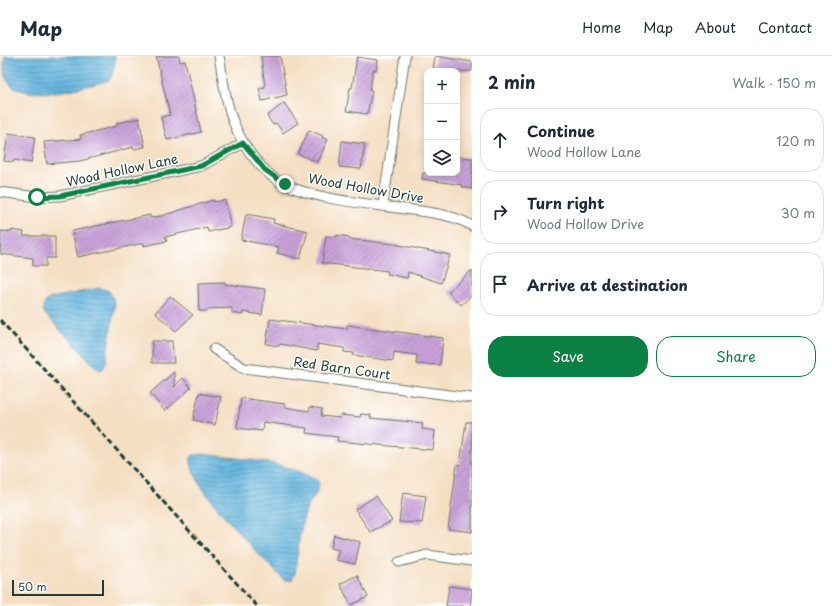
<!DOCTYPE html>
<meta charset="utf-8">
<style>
:root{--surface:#fff;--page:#f6f6f7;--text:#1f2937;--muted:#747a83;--line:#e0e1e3;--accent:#0b8043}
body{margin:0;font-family:"Playpen Sans",sans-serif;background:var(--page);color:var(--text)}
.controls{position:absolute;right:12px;top:12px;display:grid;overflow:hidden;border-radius:8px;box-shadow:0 2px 10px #0003}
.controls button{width:36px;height:36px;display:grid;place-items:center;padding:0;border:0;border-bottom:1px solid var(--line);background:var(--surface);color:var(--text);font:20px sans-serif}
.scale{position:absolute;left:12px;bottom:10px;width:92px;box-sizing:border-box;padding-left:4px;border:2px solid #1f3d34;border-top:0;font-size:11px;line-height:14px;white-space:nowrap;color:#1f3d34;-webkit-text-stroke:3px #fff;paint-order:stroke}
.stop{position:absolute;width:12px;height:12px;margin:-9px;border:3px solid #0b8043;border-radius:50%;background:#fff}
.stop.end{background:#0b8043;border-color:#fff;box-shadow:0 1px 4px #0008}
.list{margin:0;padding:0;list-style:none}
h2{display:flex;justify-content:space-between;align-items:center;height:52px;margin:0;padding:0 16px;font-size:17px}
h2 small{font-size:13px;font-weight:400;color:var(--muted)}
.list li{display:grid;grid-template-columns:26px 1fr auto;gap:12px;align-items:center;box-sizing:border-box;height:64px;margin:0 8px 8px;padding:0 8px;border:1px solid var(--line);border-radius:16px}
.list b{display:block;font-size:15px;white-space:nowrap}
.list p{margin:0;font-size:13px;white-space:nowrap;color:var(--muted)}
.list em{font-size:13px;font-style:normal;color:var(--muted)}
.actions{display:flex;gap:8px;padding:12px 16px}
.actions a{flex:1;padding:9px 0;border:1px solid var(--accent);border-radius:16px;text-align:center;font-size:14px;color:var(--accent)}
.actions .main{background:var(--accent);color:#fff}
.icon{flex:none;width:22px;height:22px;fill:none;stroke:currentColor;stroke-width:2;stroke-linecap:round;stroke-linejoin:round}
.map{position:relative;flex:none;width:472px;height:550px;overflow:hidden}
header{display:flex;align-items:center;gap:24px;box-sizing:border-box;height:56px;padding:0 20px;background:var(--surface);border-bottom:1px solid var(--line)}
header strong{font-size:19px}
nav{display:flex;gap:22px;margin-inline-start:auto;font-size:14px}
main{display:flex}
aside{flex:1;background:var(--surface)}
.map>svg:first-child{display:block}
.water{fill:url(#water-rules);stroke:#407888}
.building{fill:url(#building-hatch)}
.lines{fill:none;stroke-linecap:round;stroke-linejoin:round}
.street-casing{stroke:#6a7666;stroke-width:11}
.street{stroke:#fff;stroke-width:9}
.rail{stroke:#1f3d34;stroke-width:3;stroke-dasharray:6 3;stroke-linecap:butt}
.route{stroke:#0b8043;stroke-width:5}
.labels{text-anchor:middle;stroke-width:3;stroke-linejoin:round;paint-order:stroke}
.street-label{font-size:13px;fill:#1f3d34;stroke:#fff}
</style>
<header>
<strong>Map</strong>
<nav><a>Home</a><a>Map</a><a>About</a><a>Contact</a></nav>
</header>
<main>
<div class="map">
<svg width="472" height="550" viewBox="0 0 472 550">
<defs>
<pattern id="water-rules" width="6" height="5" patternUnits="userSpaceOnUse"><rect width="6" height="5" fill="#61b2dc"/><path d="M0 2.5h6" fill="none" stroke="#4f92b3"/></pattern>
<pattern id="building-hatch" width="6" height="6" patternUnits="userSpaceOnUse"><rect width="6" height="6" fill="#c9a1d9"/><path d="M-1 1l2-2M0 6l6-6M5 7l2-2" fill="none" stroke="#a384b1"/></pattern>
</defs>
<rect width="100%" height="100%" fill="#fff"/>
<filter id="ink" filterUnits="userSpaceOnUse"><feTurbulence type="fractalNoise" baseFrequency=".025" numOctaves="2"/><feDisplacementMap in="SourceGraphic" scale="8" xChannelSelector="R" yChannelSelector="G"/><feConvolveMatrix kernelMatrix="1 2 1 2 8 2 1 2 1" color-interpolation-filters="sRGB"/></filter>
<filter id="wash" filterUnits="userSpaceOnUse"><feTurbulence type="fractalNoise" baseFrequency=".012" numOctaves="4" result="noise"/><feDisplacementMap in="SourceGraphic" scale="16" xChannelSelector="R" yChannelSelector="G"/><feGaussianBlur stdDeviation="0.9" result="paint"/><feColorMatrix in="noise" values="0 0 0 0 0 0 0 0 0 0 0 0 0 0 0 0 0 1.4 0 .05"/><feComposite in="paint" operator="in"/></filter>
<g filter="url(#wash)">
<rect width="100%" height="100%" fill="#f5dfc3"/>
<g class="water">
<path d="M5,0h110c0,9 -1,16 -6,24 -23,7 -78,22 -98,5 -9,-7 -7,-19 -6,-29z"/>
<path d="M100,232l9,3 6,12 -9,59 -3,7 -4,1 -55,-57 -1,-4 3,-8 5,-3z"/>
<path d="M204,398c37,5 80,7 114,26 4,11 -7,19 -11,28 -8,21 -9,43 -12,65l-3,7h-8c-19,-20 -99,-97 -93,-123l3,-2z"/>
</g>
<g id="blocks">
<g class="building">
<path d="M156,0h23l1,6 5,-1 16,71 -34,8 -6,-23 9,-2z"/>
<path d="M261,0h19l7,39 -25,6 -3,-13 6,-1z"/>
<path d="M435,0l37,6v9h-39z"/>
<path d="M357,1l21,3 -2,10h-3l-3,21h2l-5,23 -21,-3 4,-23h2z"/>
<path d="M284,47l14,20 -15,10 -7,-10 -3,2 -6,-9z"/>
<path d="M139,62l6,29 -12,2v-2l-53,14 -33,3 -3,-22 37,-3 -1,-4 37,-9v-3z"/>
<path d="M309,74l14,6 -1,2 6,1 -10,23 -20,-8z"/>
<path d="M8,77l27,4 -4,26 -17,-3v2l-10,-1z"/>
<path d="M342,85l23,3 -4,25 -22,-2z"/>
<path d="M457,101l15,1v31l-10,-2v-2l-40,-6 1,-6h34z"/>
<path d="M213,144l1,2 11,-2 6,27 -23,5 -1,-5 -42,10 2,4 -23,5v-3l-66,14 -6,-26 78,-16v3l11,-2z"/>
<path d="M246,158l28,5 -1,4 35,8 -8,28 -23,-6 2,-6 -38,-7z"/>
<path d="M12,174l12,2 -1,4h32v22h-9v8h-13v-8l-33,-4 1,-23 11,1z"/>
<path d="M337,179l12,2v2l45,5 56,11 -9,28 -33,-11 -1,6 -20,-4 1,-3 -66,-8 4,-27 11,1z"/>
<path d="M472,214v25l-11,10 -13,-13z"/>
<path d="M225,226v2l40,5 -3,26 -19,-3 -1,3 -10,-2v-5l-24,1v2h-9l-1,-28z"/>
<path d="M170,240l23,19 -17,16 -21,-18z"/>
<path d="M270,263l77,10v-4l96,13 -3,27 -24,-1 1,-9 -23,-3 -1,9 -40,-6 1,-2 -10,-1v-4l-27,-4v7l-37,-7 -1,2 -13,-2z"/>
<path d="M152,285h20l2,22h-22z"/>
<path d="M174,316v15l9,-9 8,10 -26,23 -15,-18z"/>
<path d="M199,337l22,4 -6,28 -22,-5z"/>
<path d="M241,342l44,6v3l24,4 1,-4 12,2 -1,7 19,2 1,-3 19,2 1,-3 10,1 -1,3 53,5 -1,6 13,2 -2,19 -96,-9 1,-4 -32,-4 1,-5 -44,-6 -1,9 -25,-3z"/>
<path d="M466,366h6v110l-24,-3 9,-65 3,1z"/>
<path d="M403,437l23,3 -4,27 -23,-1z"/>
<path d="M376,440l16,25 -22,11 -15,-23z"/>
<path d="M334,479l26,7 -5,22 -19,-4 3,-10 -8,-2z"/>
<path d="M357,519l11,22 -17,8 -11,-21z"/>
<path d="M449,530l23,3 -2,17h-24z"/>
</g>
</g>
</g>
<g filter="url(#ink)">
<use href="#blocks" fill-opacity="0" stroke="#6a7666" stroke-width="1"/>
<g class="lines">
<defs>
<g id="street">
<path d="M219,0c4,21 6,45 14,65 9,24 29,53 53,64 36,16 80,18 119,24 21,3 48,5 67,17"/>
<path d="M0,136l37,5 23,-1 141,-30 42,-23"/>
<path d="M383,149l22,-149"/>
<path d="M214,293l30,19 228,30"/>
<path d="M399,506l28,-7 45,6"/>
</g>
</defs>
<use href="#street" class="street-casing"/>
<use href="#street" class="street"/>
<path class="rail" d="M0,264l257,286"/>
</g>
</g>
<g class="lines" filter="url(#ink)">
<path class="route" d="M37,141l23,-1 141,-30 42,-23 22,27 20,14"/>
</g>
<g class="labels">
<g class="street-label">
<text transform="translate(122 114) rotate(-12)" y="5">Wood Hollow Lane</text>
<text transform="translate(366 132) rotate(10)" y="5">Wood Hollow Drive</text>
<text transform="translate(342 312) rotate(8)" y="5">Red Barn Court</text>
</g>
</g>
</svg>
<div class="controls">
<button>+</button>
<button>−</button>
<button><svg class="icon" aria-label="layers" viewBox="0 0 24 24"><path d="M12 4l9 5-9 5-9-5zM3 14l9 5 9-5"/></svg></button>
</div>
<div class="scale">50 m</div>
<div class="stop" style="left:37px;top:141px"></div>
<div class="stop end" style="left:285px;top:128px"></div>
</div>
<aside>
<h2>2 min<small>Walk · 150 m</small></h2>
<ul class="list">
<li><svg class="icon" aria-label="ahead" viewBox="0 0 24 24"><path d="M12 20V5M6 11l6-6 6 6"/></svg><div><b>Continue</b><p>Wood Hollow Lane</p></div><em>120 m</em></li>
<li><svg class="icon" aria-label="right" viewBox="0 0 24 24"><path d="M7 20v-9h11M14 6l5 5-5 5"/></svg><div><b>Turn right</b><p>Wood Hollow Drive</p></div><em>30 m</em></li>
<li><svg class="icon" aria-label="arrive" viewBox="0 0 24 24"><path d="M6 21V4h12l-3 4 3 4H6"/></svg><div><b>Arrive at destination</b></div></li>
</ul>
<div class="actions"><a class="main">Save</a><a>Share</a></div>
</aside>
</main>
